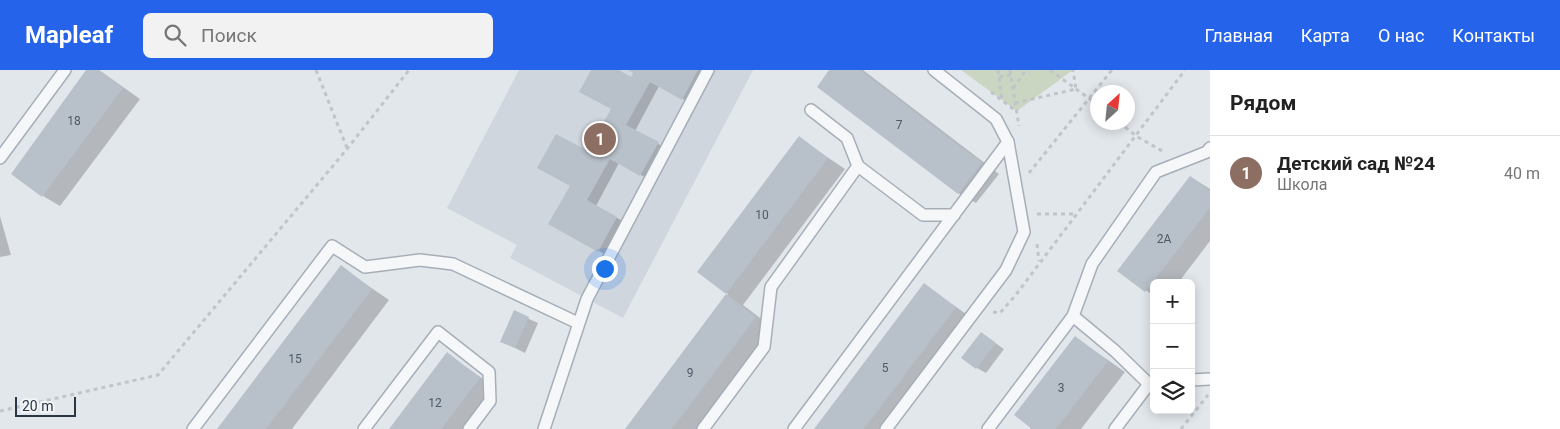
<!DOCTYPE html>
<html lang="ru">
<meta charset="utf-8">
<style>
:root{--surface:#fff;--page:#f2f2f2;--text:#222;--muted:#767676;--line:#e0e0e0;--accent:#2563eb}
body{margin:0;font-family:Roboto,sans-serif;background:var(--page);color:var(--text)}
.controls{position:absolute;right:15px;bottom:15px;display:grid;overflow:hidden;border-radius:8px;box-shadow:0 2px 12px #0003}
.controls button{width:45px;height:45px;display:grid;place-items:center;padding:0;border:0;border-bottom:1px solid var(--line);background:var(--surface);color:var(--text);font:25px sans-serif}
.compass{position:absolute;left:1090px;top:15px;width:45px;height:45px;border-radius:50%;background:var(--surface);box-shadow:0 2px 12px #0003;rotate:27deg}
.scale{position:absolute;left:15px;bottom:12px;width:61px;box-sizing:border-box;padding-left:5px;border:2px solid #283645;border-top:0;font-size:14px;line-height:18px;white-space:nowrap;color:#283645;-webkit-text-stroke:4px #f2f5f8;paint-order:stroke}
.you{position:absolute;left:604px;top:198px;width:18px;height:18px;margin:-12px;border:4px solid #fff;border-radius:50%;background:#1a73e8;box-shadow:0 0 0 8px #1a73e833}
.badge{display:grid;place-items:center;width:32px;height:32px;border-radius:50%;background:var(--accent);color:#fff;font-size:16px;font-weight:700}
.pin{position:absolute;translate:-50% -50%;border:2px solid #fff;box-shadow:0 1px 5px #0006}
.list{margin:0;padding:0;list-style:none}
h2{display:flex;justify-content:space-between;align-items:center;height:65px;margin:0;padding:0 20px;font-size:21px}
h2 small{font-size:16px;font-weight:400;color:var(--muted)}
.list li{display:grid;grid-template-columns:32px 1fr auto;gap:15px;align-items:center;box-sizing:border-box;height:75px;padding:0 20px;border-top:1px solid var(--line)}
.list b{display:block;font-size:19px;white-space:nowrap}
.list p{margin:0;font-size:16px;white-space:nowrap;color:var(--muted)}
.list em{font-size:16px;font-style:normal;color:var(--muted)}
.icon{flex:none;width:28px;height:28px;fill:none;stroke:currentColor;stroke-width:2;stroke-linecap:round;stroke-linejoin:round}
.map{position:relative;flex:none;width:1210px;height:359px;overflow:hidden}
header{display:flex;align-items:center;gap:30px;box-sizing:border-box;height:70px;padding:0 25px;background:var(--accent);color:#fff}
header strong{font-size:24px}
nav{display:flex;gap:28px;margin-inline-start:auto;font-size:18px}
.search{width:350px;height:45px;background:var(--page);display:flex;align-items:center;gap:12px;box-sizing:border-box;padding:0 18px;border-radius:8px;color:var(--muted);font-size:19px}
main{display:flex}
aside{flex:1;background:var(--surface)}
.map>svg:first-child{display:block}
.built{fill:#cfd6de}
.green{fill:#cad6c2}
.shadow{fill:#0003}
.building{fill:#b8c1ca}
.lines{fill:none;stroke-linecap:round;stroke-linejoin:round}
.service-casing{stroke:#a6aeb7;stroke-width:14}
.path{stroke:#c0c5ca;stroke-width:3;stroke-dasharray:4 4;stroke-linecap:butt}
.service{stroke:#f5f7f9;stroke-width:11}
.labels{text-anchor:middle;stroke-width:5;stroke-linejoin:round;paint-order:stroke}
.number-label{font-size:12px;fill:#4c5966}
</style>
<header>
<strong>Mapleaf</strong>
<div class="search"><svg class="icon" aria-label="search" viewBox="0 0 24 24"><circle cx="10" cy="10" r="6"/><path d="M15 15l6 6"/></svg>Поиск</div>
<nav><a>Главная</a><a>Карта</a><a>О нас</a><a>Контакты</a></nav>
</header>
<main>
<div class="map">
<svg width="1210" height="359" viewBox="0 0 1210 359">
<rect width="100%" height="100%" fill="#e2e7ec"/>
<path class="built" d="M519,0h234l-130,248 -113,-60 7,-13 -70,-37z"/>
<path class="green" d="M961,0h112l-56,41z"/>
<g class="shadow">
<path d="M88,0h11l41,29 -80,107 -17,-10z"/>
<path d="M593,0h23l15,8 5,-8h68l-12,34 -33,-18 -24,45 32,18 -17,31 -31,-17 -23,43 30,17 -18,33 -58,-32 62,-115z"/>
<path d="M831,0h32l136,104 -23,29 -18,-10z"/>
<path d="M799,68l46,31 -102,136 30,23 -76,101h-71l102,-135 -30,-22z"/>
<path d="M1191,107l19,12v52l-32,42h-24v13l-35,-25z"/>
<path d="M0,146l11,39 -11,2z"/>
<path d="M341,197l48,33 -97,129h-74z"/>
<path d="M924,215l48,33 -83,111h-74z"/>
<path d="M514,242l24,11 -13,30 -24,-12z"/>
<path d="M981,263l23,16 -18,24 -9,-5z"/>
<path d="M1075,267l50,35 -44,57h-51z"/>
<path d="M448,284l49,35 -30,40h-76z"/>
</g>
<g class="building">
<path d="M86,0h13l24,18 -81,109 -31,-23z"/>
<path d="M591,0h28l12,7 2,-4 -5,-3h70l-16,30 -32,-18 -24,43 33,17 -19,34 -30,-17 -23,41 30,17 -19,35 -50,-28 22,-38 -33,-18 19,-34 32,17 23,-42 -32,-17z"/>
<path d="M829,0h31l122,93 -24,31 -141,-107z"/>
<path d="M799,66l29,22 -102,136 -29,-22z"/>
<path d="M1190,106l20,15v17l-65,84 -28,-21z"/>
<path d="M341,195l31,24 -106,140h-49z"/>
<path d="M924,213l32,24 -92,122h-50z"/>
<path d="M726,224l30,23 -84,112h-47z"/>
<path d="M514,240l15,7 -14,31 -15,-6z"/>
<path d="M981,262l15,11 -20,26 -15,-11z"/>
<path d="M1075,266l33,25 -52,68h-24l-18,-14z"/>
<path d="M447,282l33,26 -39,51h-52z"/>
</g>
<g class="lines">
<defs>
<g id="service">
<path d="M0,88l65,-88"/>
<path d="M858,96l65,49h31"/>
<path d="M1073,246l42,35 34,33h5"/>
<path d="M1191,310l19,-1"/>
<path d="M193,359l139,-183 33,21 55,-7 33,4 125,59"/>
<path d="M364,359l74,-97 51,40 1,29 -21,28"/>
<path d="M544,359l43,-130 121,-229"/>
<path d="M703,359l61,-82 7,-60 87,-121 -11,-28 -36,-28"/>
<path d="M794,359l214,-287"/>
<path d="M886,359l120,-159 18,-38 -16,-90 -12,-23 -62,-49"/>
<path d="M988,359l85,-113 19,-52 64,-92 51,-20 3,-4"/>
<path d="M1115,359l34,-45"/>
</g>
</defs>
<use href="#service" class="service-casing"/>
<g class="path">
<path d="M316,0l31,78"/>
<path d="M998,0l4,31"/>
<path d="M1010,0l9,56"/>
<path d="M1050,0l48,35"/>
<path d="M999,7l12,-2"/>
<path d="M1013,18l13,-18"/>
<path d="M991,22l25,19"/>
<path d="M1015,33l61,-14 -3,-19"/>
<path d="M1119,52l17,14 28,16"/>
<path d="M1029,103l83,-103"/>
<path d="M1037,144h38"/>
<path d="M1037,174l2,17"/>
<path d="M993,242l7,1 15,-17 170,-226"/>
<path d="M0,341l158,-36 189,-226 62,-79"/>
<path d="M1181,359l27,-34"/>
</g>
<use href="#service" class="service"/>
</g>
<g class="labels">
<g class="number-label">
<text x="74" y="55">18</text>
<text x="899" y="59">7</text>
<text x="762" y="149">10</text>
<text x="1164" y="173">2А</text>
<text x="295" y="293">15</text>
<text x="885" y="302">5</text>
<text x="690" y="307">9</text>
<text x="1061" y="322">3</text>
<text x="435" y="337">12</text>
</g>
</g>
</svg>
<div class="controls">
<button>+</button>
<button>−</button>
<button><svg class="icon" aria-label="layers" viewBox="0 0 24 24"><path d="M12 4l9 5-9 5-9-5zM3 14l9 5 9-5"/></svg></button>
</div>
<svg class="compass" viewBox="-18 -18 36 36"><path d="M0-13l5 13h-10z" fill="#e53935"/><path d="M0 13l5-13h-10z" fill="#767676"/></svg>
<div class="scale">20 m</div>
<div class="you"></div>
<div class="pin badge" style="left:600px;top:69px;background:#8d6e63">1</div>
</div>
<aside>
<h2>Рядом<small></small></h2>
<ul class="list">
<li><span class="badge" style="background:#8d6e63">1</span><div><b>Детский сад №24</b><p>Школа</p></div><em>40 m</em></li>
</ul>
</aside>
</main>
